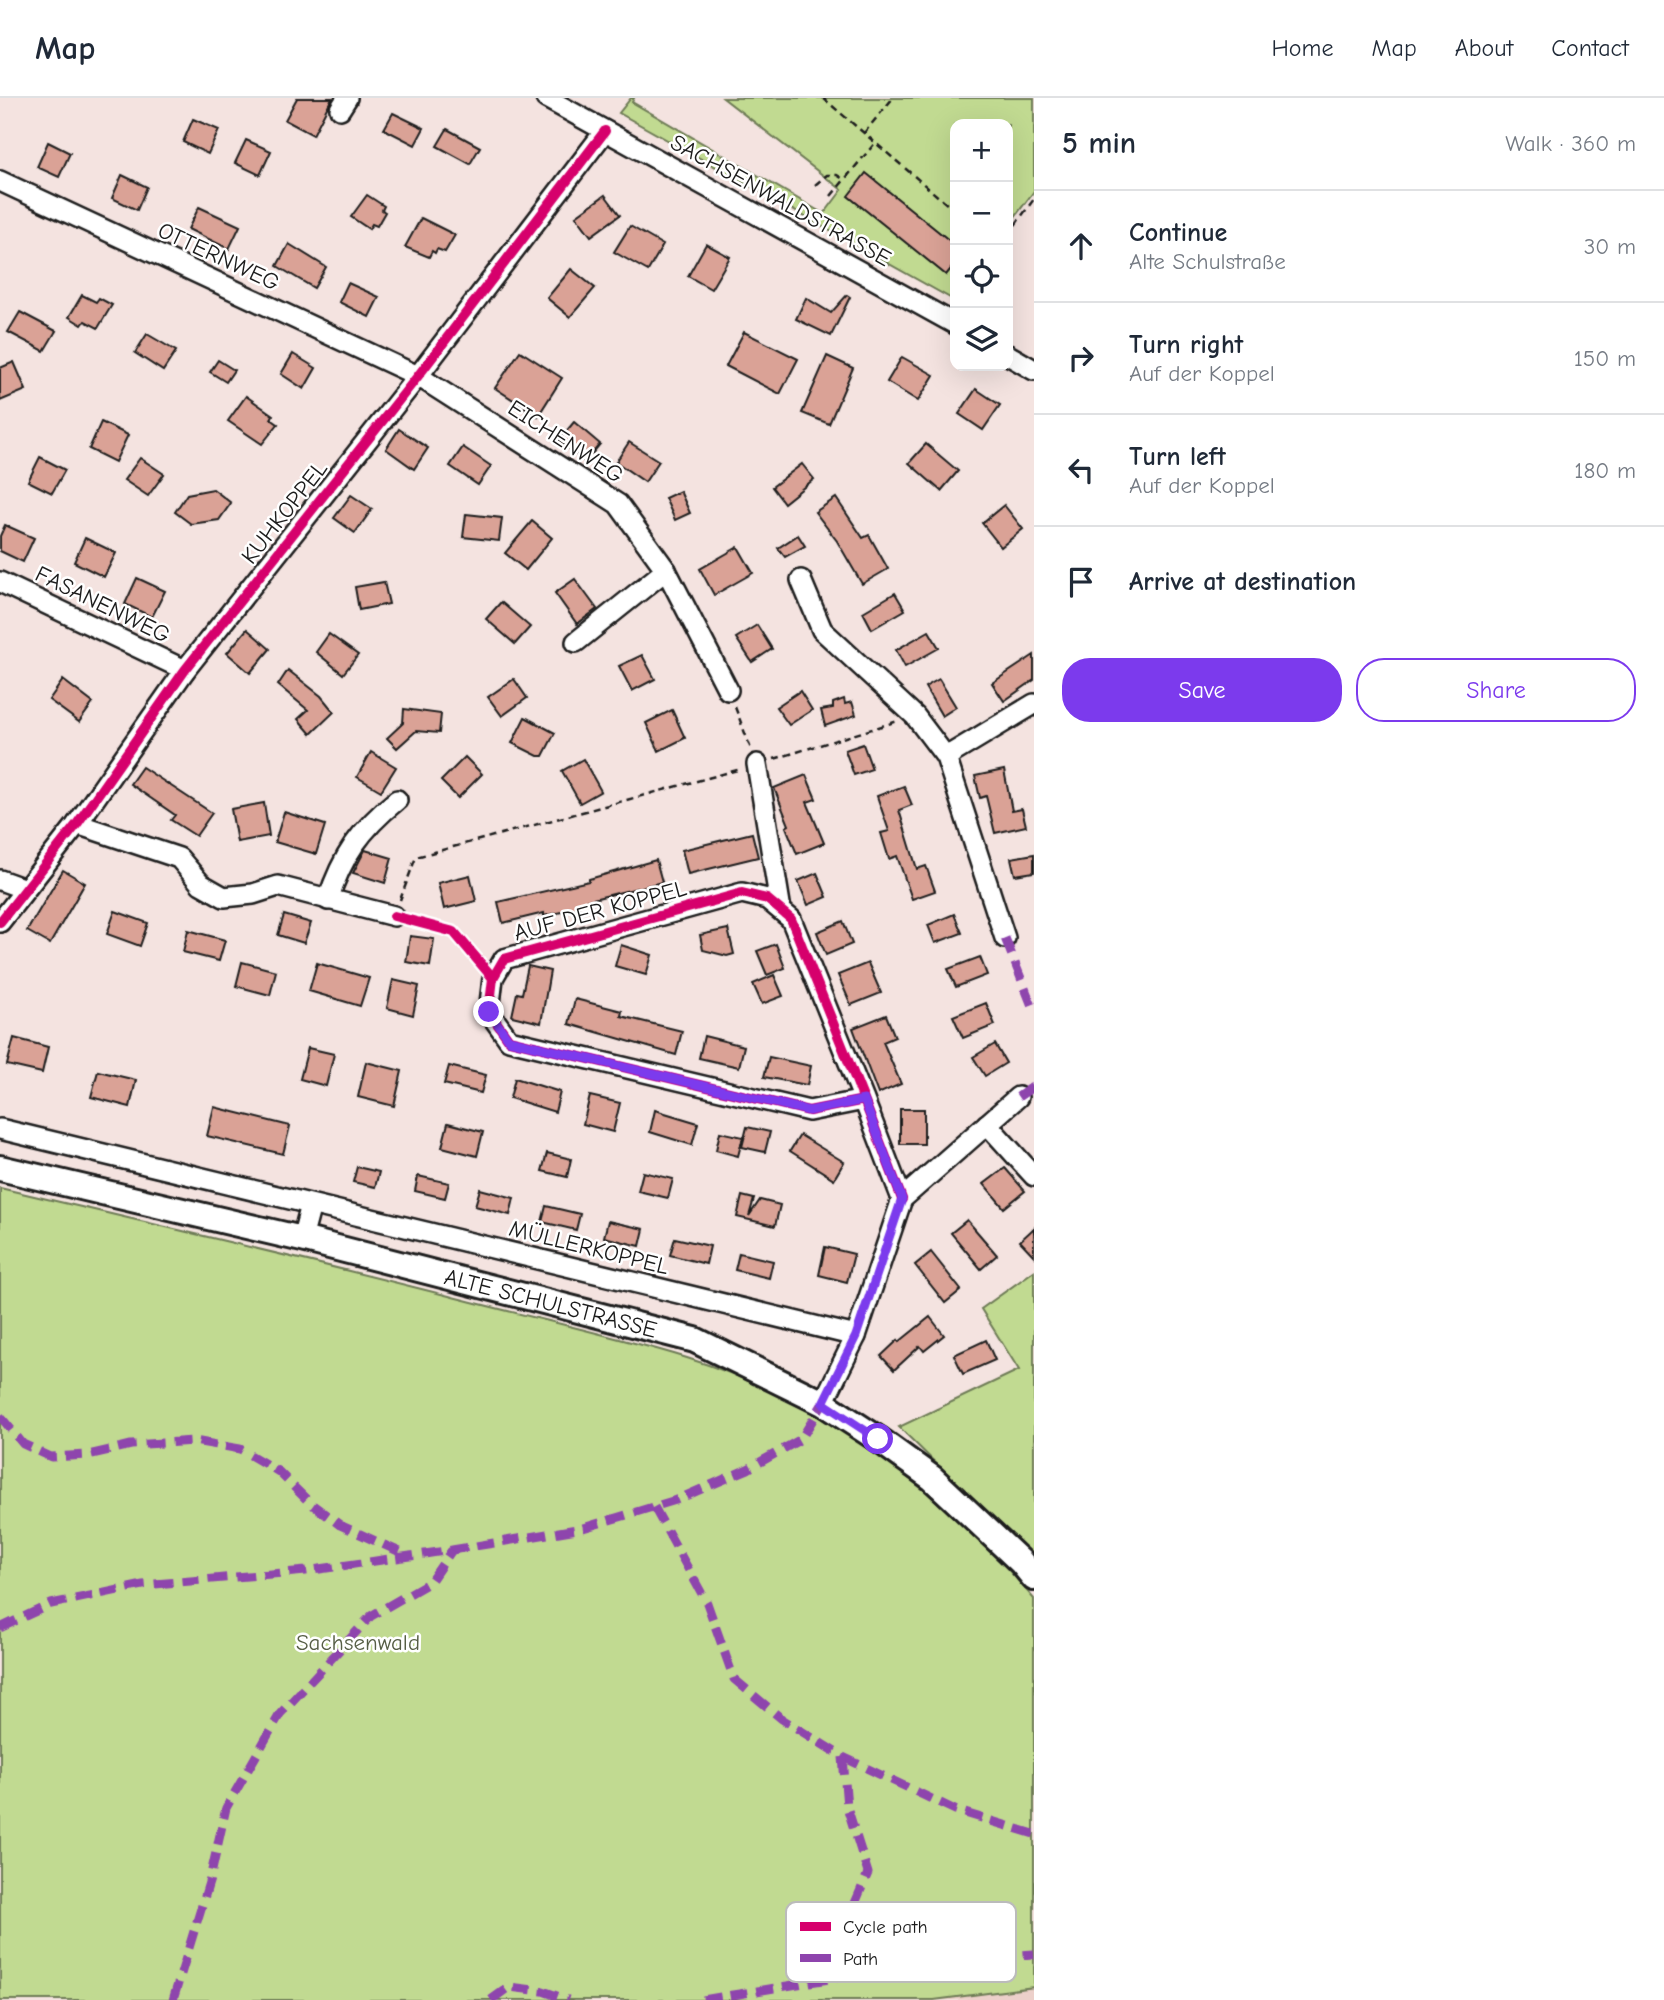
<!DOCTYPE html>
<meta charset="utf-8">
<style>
:root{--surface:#fff;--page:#f2f2f3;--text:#1f2937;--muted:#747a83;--line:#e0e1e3;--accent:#7c3aed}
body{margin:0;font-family:"Comic Neue",sans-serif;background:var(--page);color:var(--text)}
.controls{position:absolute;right:21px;top:21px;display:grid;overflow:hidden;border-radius:14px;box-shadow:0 7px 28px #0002}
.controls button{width:63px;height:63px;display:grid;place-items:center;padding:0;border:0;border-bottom:2px solid var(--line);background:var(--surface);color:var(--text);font:35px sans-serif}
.stop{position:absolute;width:21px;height:21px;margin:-16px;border:5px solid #7c3aed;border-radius:50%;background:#fff}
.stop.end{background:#7c3aed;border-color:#fff;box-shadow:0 2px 7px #0008}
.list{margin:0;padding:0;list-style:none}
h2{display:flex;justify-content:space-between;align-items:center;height:91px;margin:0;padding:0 28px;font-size:30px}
h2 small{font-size:23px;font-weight:400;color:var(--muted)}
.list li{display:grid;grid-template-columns:46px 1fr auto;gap:21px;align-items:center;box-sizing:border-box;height:112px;padding:0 28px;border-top:2px solid var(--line)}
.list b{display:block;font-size:26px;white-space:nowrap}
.list p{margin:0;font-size:23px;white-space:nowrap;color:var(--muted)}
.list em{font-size:23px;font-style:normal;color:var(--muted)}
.actions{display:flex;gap:14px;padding:21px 28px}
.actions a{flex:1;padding:16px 0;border:2px solid var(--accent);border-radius:28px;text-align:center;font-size:24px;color:var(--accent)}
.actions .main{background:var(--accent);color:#fff}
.icon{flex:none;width:38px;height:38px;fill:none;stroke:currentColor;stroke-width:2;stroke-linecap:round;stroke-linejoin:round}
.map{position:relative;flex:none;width:1034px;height:1902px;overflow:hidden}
header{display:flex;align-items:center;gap:42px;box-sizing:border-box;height:98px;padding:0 35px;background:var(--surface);border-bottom:2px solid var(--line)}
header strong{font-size:33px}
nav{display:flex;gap:38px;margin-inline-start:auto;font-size:24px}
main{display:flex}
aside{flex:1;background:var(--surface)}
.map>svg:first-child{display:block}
.built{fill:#ecd0ca}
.green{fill:#c1da91;stroke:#6e7b56;stroke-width:2}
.building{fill:#daa296;stroke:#1c1c1c;stroke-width:2}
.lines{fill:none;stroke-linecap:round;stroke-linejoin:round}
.minor-casing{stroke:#1c1c1c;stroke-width:24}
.major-casing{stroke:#1c1c1c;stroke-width:30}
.path{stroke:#1c1c1c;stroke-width:2.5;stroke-dasharray:7 5;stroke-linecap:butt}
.minor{stroke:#fff;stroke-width:19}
.major{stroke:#fff;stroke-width:24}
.quiet{stroke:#8e44ad;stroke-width:9;stroke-dasharray:18 9;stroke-linecap:butt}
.cycleway-casing{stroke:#fff;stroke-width:15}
.cycleway{stroke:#d6006c;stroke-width:10}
.route{stroke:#7c3aed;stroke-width:9}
.labels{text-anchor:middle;stroke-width:5;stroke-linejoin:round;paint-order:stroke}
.street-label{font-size:23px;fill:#1c1c1c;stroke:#fff}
.park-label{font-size:23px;fill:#565e45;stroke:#fff}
.key{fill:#fff;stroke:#bbb;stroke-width:2}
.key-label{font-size:19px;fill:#1c1c1c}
</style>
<header>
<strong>Map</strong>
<nav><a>Home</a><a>Map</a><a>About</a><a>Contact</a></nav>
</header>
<main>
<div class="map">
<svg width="1034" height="1902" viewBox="0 0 1034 1902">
<rect width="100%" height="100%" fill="#f4e3e0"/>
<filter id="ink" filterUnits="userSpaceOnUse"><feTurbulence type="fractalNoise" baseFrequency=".0143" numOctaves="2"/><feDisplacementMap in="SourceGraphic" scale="14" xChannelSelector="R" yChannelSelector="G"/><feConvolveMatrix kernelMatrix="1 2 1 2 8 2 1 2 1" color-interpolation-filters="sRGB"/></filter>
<g filter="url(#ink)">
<path class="built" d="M1034,1889v13h-102z"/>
<g class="green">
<path d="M631,0h3l-2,4 192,112 18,-24 -119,-92h311v93l-26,35v-102h-53v171l-3,4 -333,-186z"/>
<path d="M0,1090c150,35 300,70 449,108 79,21 160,38 238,62 131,40 260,137 347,241v388l-100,13h-934z"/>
<path d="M1034,1173v289l-135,-133 120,-57 -38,-61z"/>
</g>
<g class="building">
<path d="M297,0h35l-19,37 -28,-15z"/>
<path d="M393,15l31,15 -9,17 -31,-16z"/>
<path d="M193,21l26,11 -11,24 -25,-12z"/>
<path d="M447,31l33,18 -10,17 -33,-18z"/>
<path d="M246,42l25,11 -11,24 -25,-12z"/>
<path d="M48,44l22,11 -11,24 -22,-10z"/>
<path d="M866,75l89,72v19l-9,11 -98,-79z"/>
<path d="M122,77l25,12 -10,23 -25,-12z"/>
<path d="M367,97l17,11 -2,4 3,2 -8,14 -5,-2 -3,5 -18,-12z"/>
<path d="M605,97l15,20 -29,21 -15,-20z"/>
<path d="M199,109l41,19 -11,23 -41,-20z"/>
<path d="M421,120l34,17 -10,17 -8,-3 -2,4 -3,-2 -3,6 -24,-10z"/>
<path d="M630,128l33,19 -15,26 -34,-19z"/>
<path d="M289,146l37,23 -12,21 -37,-22z"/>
<path d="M706,146l24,13 -19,32 -23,-13z"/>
<path d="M571,171l24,19 -25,29 -23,-19z"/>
<path d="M348,185l31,14 -10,20 -30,-15z"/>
<path d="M82,197l14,7 3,-4 13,7 -14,23 -13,-7 -3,4 -13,-8z"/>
<path d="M847,197l3,2 -19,39 -35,-17 10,-21 25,15z"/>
<path d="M20,214l36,19 -12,20 -36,-19z"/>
<path d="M744,234l54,27 -18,35 -54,-28z"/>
<path d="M147,236l29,17 -13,20 -28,-18z"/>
<path d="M520,253l42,27 -24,38 -43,-28z"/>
<path d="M293,256l23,14 -12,21 -23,-15z"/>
<path d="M827,258l26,12 -24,56 -27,-11z"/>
<path d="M902,259l32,18 -16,26 -31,-19z"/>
<path d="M218,262l16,10 -8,12 -16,-10z"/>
<path d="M14,264l12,28 -26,11v-33z"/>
<path d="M976,291l24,16 -17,25 -24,-16z"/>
<path d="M246,298l27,19 -2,4 7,5 -16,20 -34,-23z"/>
<path d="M101,324l27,13 -13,27 -26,-13z"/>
<path d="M574,324l26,22 -15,18 -26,-22z"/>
<path d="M399,331l29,19 -14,21 -28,-20z"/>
<path d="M629,344l30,19 -14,21 -29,-20z"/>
<path d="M926,346l32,27 -17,20 -32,-28z"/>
<path d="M463,349l28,19 -13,19 -28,-19z"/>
<path d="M40,359l25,13 -13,23 -24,-12z"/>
<path d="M140,360l24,16 -16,22 -24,-16z"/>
<path d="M802,366l12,15 -30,24 -12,-16z"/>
<path d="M213,391l18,14 -12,17 -28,4 -16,-12 12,-18z"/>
<path d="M680,393l10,22 -15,7 -10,-22z"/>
<path d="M351,397l21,14 -17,24 -21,-15z"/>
<path d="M836,400l27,40 6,-3 19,34 -26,15 -25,-43 -22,-29z"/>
<path d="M1004,407l19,24 -22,18 -19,-24z"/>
<path d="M466,416l36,4 -3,23 -36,-4z"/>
<path d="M532,423l20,17 -26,32 -21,-17z"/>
<path d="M5,427l29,13 -11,24 -23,-11v-15z"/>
<path d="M798,437l7,11 -20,11 -7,-9z"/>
<path d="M85,440l31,15 -12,24 -30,-15z"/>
<path d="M738,449l15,26 -39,22 -14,-26z"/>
<path d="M137,480l28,13 -13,26 -27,-13z"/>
<path d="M575,481l22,30 -20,15 -22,-31z"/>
<path d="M384,484l5,22 -30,6 -4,-23z"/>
<path d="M895,495l10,17 -33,19 -9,-17z"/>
<path d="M501,504l29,25 -15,17 -29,-25z"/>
<path d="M757,527l15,24 -20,13 -16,-24z"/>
<path d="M247,531l23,20 -20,24 -23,-20z"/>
<path d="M929,533l10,17 -34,19 -9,-17z"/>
<path d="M329,536l29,21 -15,19 -27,-22z"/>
<path d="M642,557l13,24 -23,12 -13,-25z"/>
<path d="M1034,557v25l-30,21 -12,-18z"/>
<path d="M288,572l33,26 13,16 -23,22 -13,-15 10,-9 -30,-25z"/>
<path d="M514,581l13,19 -25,18 -14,-19z"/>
<path d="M939,581l17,28 -14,9 -17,-29z"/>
<path d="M63,582l30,23 -14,19 -30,-22z"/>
<path d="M800,593l12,19 -23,15 -13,-18z"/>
<path d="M844,601l1,5 7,-2 4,13 -31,11 -4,-16 12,-2v-5z"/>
<path d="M404,611l37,5 -2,19 -23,-2 -19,17 -10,-10 16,-15z"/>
<path d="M672,612l13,28 -26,13 -13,-28z"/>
<path d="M525,619l30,16 -12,23h-5l-26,-13z"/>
<path d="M863,646l9,25 -18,6 -9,-25z"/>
<path d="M371,654l25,15 -15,24 -24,-14z"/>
<path d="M465,659l17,17 -24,24 -17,-17z"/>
<path d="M583,661l18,32 -21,12 -18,-32z"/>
<path d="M142,669l70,46 -16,23 -25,-16 4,-5 -45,-31z"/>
<path d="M1004,672l8,41 10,-2 4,17 -31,7 -9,-37 -6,2 -5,-22z"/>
<path d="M806,677l10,24 -9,3 17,41 -27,11 -11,-27 3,-2 -15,-37z"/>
<path d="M904,688l8,19 -13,5 18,59 9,-3 9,25 -23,8 -15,-43 -8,3 -8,-26 8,-2 -12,-35z"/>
<path d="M264,705l5,33 -32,6 -6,-33z"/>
<path d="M284,714l41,13 -9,29 -41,-12z"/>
<path d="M752,735l6,24 -70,17 -6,-24z"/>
<path d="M365,752l27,8 -7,25 -32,-10z"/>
<path d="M1034,756v18l-19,3 -4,-17z"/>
<path d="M656,762l6,22 -85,21 2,5 -35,8v-3l-41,10 -5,-21 91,-21v-2z"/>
<path d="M63,772l22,13 -35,61 -23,-13z"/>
<path d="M817,775l10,24 -19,8 -10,-24z"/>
<path d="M470,777l6,26 -32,8 -6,-26z"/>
<path d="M115,813l33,12 -8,23 -33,-12z"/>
<path d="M954,816l8,19 -27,10 -7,-18z"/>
<path d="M284,817l27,8 -7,20 -26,-8z"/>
<path d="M843,823l9,23 -26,11 -9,-23z"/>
<path d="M728,831l6,25 -7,2 -24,-6 -3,-15z"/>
<path d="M188,832l37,10 -6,21 -36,-9z"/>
<path d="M410,838l24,3 -4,27 -24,-4z"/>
<path d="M776,846l9,24 -18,7 -10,-24z"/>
<path d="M621,847l31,10 -6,20 -31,-9z"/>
<path d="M980,859l7,18 -31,12 -8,-18z"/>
<path d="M242,864l34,9 -6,24 -34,-9z"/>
<path d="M317,865l52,15 -9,28 -51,-15z"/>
<path d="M868,865l13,30 -30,12 -13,-30z"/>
<path d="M528,868l22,5 -9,52 -29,-7 5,-23 5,1z"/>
<path d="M774,877l9,21 -21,8 -9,-20z"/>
<path d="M393,882l26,6 -6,29 -26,-7z"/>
<path d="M575,901l47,12 -1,5 61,15 -6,24 -107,-31z"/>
<path d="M986,905l9,22 -32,13 -10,-22z"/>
<path d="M886,917l9,22 -12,5 18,42 -23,10 -25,-66z"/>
<path d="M704,938l40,10 -5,21 -40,-9z"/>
<path d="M14,940l34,9 -6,26 -35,-8z"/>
<path d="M995,946l11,19 -21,13 -12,-19z"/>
<path d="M308,950l26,6 -8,32 -26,-7z"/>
<path d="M769,959l42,9 -4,19 -43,-8z"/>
<path d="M366,964l36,9 -8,35 -36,-9z"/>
<path d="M449,968l37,9 -5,18 -37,-9z"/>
<path d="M98,973l38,9 -6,27 -39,-10z"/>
<path d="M515,980l45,14 -5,20 -45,-14z"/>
<path d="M590,998l30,7 -7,29 -30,-8z"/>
<path d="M214,1009l76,19 -7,28 -76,-18z"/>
<rect x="900" y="1011" width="24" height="35"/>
<path d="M655,1012l43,13 -6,22 -42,-13z"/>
<path d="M448,1025l35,9 -6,24 -35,-9z"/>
<path d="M747,1029l23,5 -5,20 -23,-5z"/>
<path d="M720,1034l23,5 -5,19 -22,-6z"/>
<path d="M800,1037l44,27 -10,17 -44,-28z"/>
<path d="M547,1055l24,6 -4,18 -25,-6z"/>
<path d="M357,1069l22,5 -4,15 -22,-5z"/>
<path d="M1005,1070l20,23 -21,17 -20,-24z"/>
<path d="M643,1074l30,7 -5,19 -30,-7z"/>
<path d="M418,1078l31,7 -4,15 -30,-7z"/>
<path d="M480,1091l34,9 -4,17 -35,-9z"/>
<path d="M742,1098l12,3 -5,17 11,-16 20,5 -5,21 -38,-9z"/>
<path d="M546,1108l34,8 -4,16 -34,-8z"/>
<path d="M967,1122l30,35 -16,14 -30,-36z"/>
<path d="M608,1123l36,8 -4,17 -36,-9z"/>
<path d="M1034,1130v28l-14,-15z"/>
<path d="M675,1140l35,8 -4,18 -36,-9z"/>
<path d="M825,1149l29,7 -7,28 -28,-7z"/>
<path d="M931,1154l30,38 -16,13 -30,-38z"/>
<path d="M739,1155l34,8 -4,17 -34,-8z"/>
<path d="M930,1219l14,18 -20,16 -4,-5 -26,24 -13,-14 17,-16 1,2z"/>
<path d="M986,1242l9,20 -32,14 -9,-19z"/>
</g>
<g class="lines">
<defs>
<g id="minor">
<path d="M546,0l409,226"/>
<path d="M340,11l7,-11"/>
<path d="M0,83l418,195 200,128 48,66 62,120"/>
<path d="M1008,257l26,15"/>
<path d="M801,482l21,50 93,86 31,41 59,181"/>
<path d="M0,484l185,88"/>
<path d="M576,544l90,-72"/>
<path d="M946,659l88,-53"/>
<path d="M757,666l24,146"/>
<path d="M77,726l102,34 22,26 23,13 29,-3 25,-8 116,30"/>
<path d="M0,782l25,9"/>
<path d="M328,802c14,-44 33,-71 69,-100"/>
<path d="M0,824l77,-98 108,-154 233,-294 187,-245"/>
<path d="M864,1002l-55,11 -300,-71 -20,-28 4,-34 11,-19 238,-66 25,6 24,20 73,181 38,99"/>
<path d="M987,1026l47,52"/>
<path d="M0,1031l856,207"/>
<path d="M302,1141l9,-34"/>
<path d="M823,1305l33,-67 46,-137 116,-102"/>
</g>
<g id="major">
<path id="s1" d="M0,1070l302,71 393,101 128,63 55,36 54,39 89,84 13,16"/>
</g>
</defs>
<use href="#minor" class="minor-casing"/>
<use href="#major" class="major-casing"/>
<g class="path">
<path d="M823,0l132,113"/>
<path d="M864,35l29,-35"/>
<path d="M815,87l12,-10h10l8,5"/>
<path d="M831,98l44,-53"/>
<path d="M1008,137l26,-36"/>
<path d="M735,609l16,42"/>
<path d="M774,661l124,-38"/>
<path d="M400,802l16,-43 325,-88"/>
</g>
<use href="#minor" class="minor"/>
<use href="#major" class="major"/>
<g class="quiet">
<path d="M1005,840l29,73"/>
<path d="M1018,999l16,-11"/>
<path d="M0,1318l23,28 28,13 37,-2 43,-10 63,-4 46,8 39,23 31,31 30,22 69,31"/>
<path d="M654,1409l53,96 27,76 48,40 61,38 112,53 79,24"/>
<path d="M0,1530l51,-24 92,-19 163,-14 146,-21 131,-22 93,-28 72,-31 53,-30 22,-36"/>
<path d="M843,1659l4,50 21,66 -15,35 9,38 3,26"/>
<path d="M173,1902l37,-121 16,-71 54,-94 91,-98 59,-34 22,-32"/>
<path d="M491,1902l18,-13 34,4 25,9"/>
<path d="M703,1902l221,-37 110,-9"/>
</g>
<defs>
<g id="cycleway">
<path d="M394,818l60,16 39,46"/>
<path d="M0,824l77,-98 108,-154 233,-294 187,-245"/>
<path d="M864,1002l-55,11 -300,-71 -20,-28 4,-34 11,-19 238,-66 25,6 24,20 73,181 38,99"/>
</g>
</defs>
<use href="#cycleway" class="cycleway-casing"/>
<use href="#cycleway" class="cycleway"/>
</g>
</g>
<g class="lines" filter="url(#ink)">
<path class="route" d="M489,914l20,28 300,71 55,-11 38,99 -46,137 -33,67 55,36"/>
</g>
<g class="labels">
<g class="street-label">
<text transform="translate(781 102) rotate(29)" y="8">SACHSENWALDSTRASSE</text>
<text transform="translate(219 158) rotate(25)" y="8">OTTERNWEG</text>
<text transform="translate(566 343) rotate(33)" y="8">EICHENWEG</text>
<text transform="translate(284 414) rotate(-52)" y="8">KUHKOPPEL</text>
<text transform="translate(103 506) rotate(26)" y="8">FASANENWEG</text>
<text transform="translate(600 812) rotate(-15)" y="8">AUF DER KOPPEL</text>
<text transform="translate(589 1149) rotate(14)" y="8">MÜLLERKOPPEL</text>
<text dy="8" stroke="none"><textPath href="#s1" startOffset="567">ALTE SCHULSTRASSE</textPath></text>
</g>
<g class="park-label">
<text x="358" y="1552">Sachsenwald</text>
</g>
</g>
<rect x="786" y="1804" width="230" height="80" rx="10" class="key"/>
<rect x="800" y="1824" width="31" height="9" fill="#d6006c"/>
<rect x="800" y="1856" width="31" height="8" fill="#8e44ad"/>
<g class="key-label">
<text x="843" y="1835">Cycle path</text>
<text x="843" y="1867">Path</text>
</g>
</svg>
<div class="controls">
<button>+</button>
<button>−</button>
<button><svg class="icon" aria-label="locate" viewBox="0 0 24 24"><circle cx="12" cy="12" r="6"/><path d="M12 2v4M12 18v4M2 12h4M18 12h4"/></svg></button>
<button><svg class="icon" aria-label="layers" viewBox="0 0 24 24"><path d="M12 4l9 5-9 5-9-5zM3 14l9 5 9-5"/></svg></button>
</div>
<div class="stop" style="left:878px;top:1341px"></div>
<div class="stop end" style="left:489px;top:914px"></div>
</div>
<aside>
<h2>5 min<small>Walk · 360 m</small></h2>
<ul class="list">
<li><svg class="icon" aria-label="ahead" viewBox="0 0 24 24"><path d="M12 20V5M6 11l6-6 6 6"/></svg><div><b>Continue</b><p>Alte Schulstraße</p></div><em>30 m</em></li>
<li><svg class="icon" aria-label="right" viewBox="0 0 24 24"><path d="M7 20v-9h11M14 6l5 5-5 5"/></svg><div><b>Turn right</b><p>Auf der Koppel</p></div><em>150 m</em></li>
<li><svg class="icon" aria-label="left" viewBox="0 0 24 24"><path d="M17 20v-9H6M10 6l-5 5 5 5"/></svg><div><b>Turn left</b><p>Auf der Koppel</p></div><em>180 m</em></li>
<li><svg class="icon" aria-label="arrive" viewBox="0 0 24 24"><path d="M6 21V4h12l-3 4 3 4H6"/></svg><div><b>Arrive at destination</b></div></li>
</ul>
<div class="actions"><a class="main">Save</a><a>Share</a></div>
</aside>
</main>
